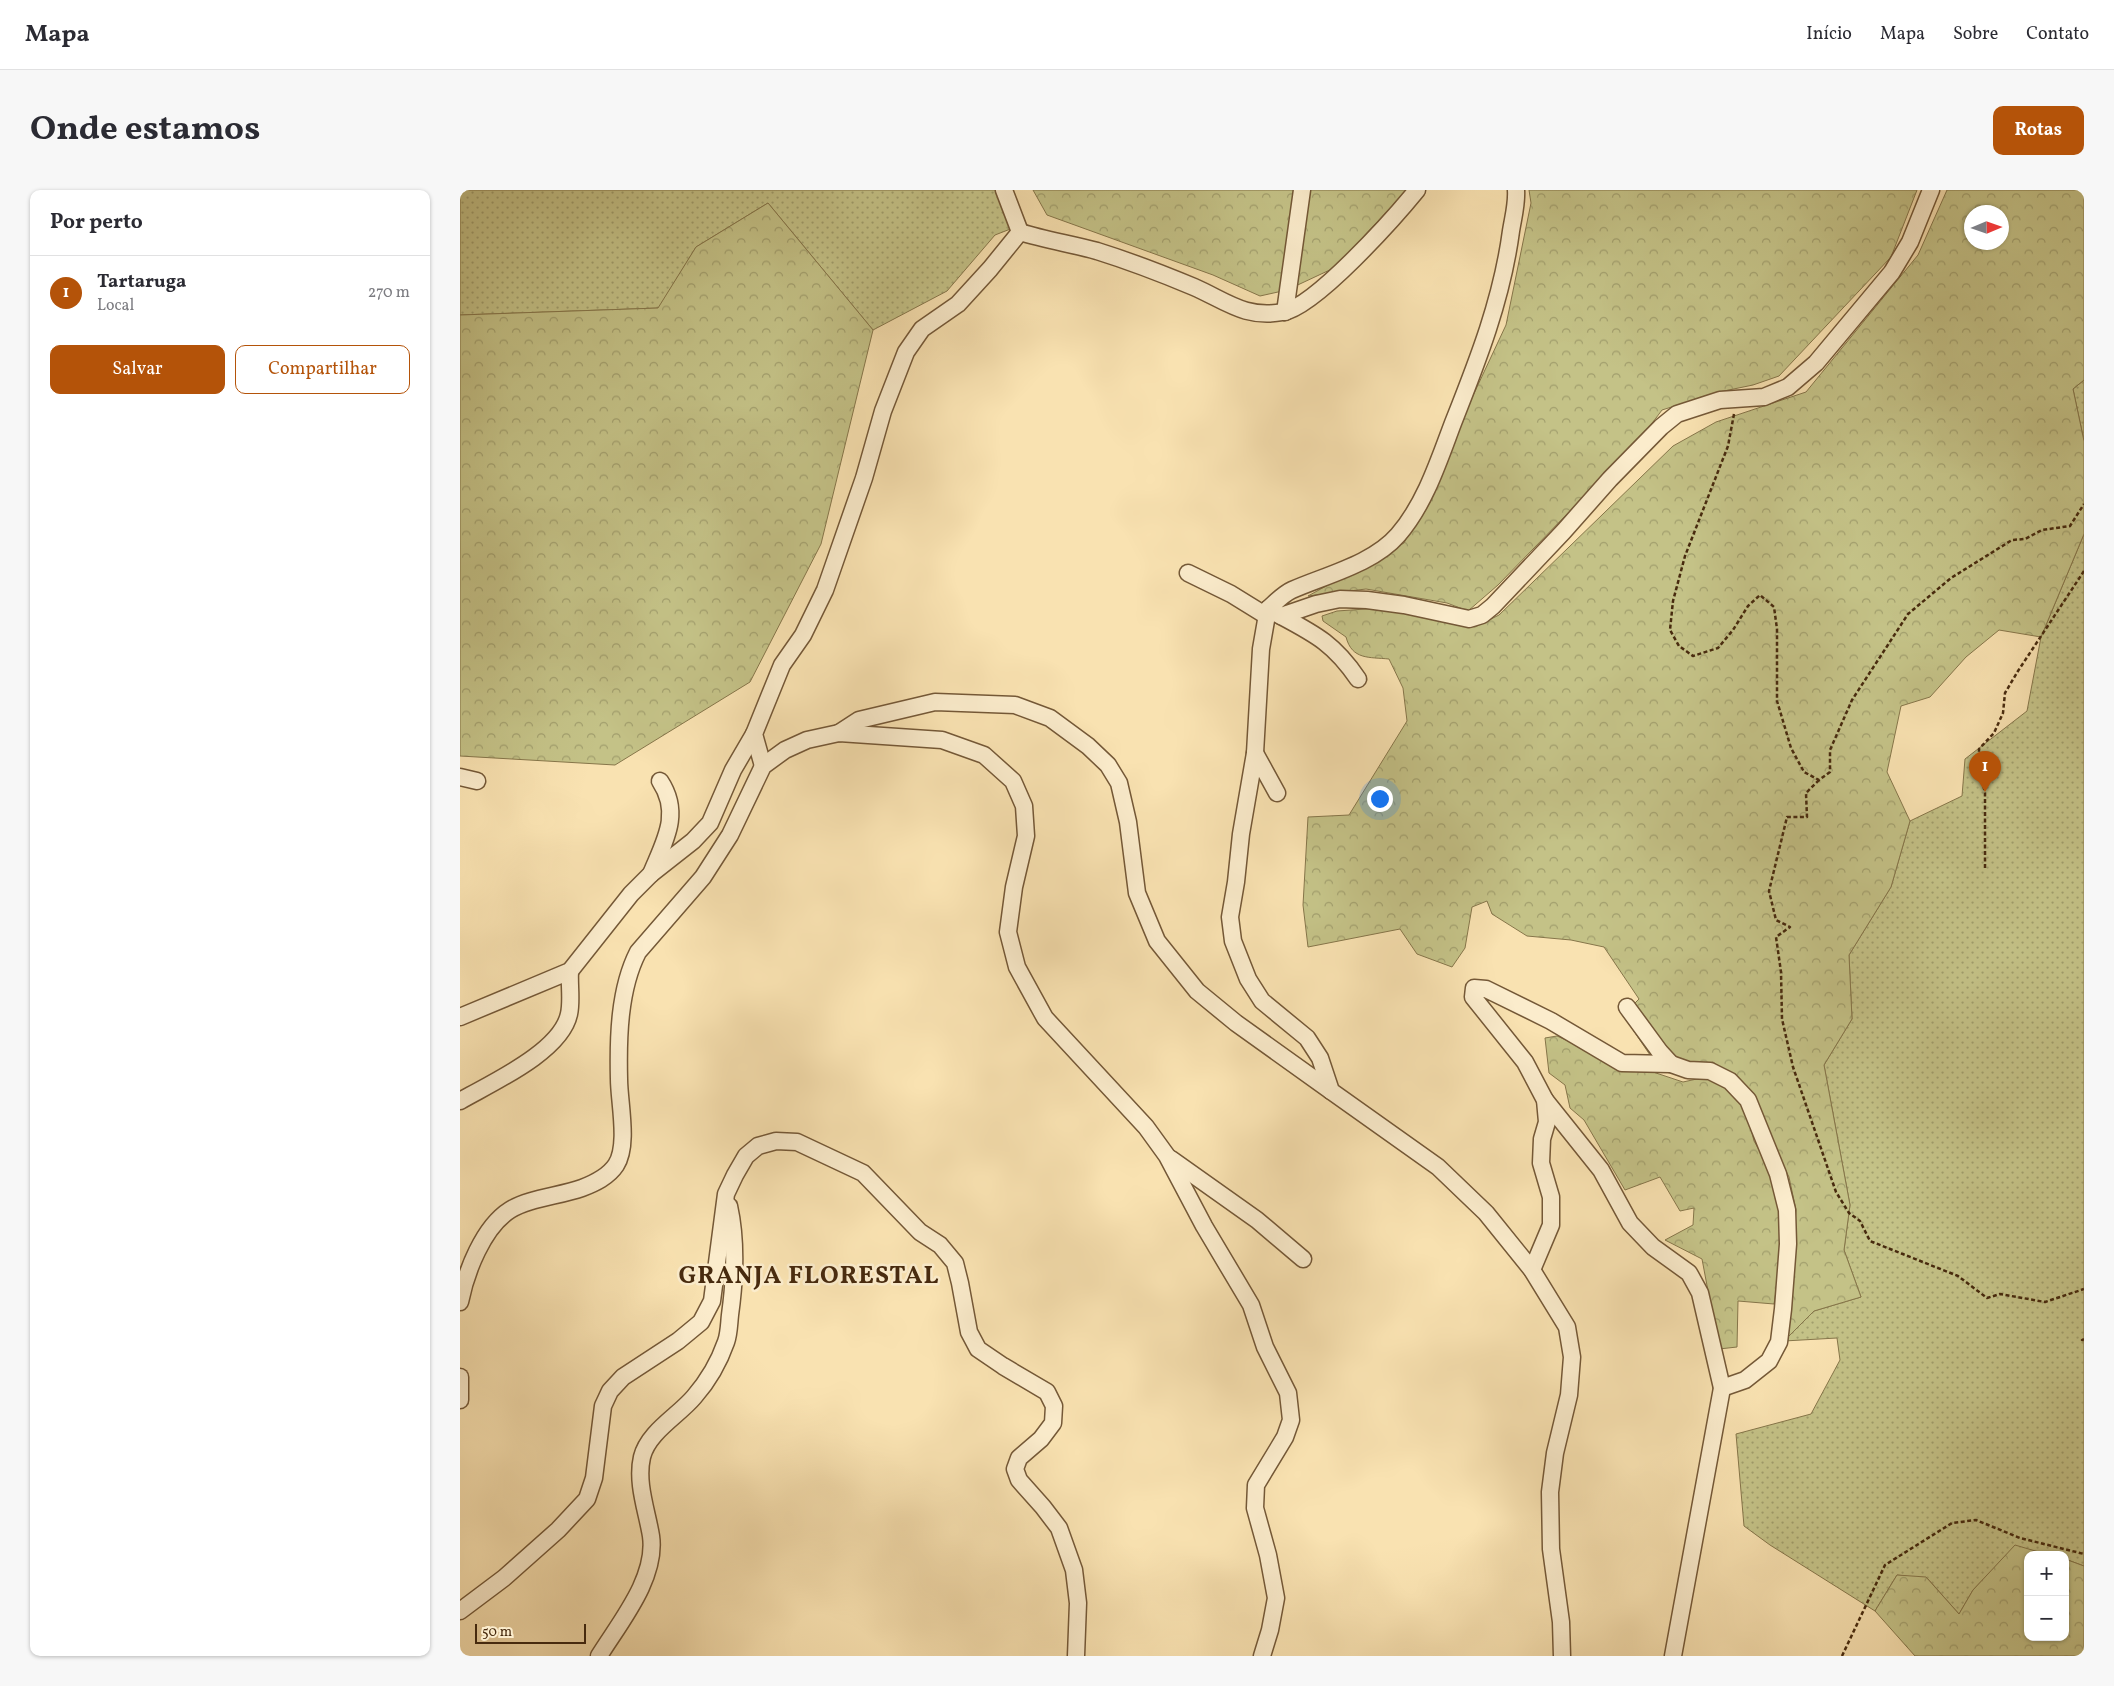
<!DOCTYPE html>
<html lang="pt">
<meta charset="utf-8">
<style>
:root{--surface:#fff;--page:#f7f7f7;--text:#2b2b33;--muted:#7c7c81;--line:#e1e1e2;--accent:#b45309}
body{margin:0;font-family:Vollkorn,serif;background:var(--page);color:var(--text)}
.controls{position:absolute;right:15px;bottom:15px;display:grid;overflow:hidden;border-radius:10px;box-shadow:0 1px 4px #0004}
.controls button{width:45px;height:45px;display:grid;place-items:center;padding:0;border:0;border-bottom:1px solid var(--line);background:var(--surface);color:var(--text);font:25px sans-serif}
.compass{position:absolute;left:1504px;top:15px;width:45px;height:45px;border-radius:50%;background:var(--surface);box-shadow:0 1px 4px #0004;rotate:88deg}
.scale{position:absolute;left:15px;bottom:12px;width:111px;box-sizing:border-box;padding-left:5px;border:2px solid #472a0e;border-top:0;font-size:14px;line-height:18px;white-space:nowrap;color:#472a0e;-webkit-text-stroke:4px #fbeccc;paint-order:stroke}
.you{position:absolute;left:919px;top:608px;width:18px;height:18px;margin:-12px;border:4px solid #fff;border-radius:50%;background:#1a73e8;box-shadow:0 0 0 8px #1a73e833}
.badge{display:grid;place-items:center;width:32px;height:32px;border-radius:50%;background:var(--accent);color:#fff;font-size:16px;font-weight:700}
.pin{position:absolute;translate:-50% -41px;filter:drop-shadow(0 1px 2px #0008)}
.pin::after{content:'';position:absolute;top:26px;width:18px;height:15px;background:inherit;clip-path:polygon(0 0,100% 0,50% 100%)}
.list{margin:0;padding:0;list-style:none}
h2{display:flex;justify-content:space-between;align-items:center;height:65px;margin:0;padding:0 20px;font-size:21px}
h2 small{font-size:16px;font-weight:400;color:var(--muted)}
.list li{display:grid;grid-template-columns:32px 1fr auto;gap:15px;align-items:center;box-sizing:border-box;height:75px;padding:0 20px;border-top:1px solid var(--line)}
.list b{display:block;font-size:19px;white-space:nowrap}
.list p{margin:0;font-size:16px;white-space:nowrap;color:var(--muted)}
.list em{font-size:16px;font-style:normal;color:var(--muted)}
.actions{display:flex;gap:10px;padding:15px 20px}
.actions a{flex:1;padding:11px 0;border:1px solid var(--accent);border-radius:10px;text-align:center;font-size:18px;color:var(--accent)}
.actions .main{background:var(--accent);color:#fff}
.map{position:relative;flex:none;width:1624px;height:1466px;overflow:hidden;border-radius:10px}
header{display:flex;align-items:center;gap:30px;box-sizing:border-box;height:70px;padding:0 25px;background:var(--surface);border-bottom:1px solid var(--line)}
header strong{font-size:24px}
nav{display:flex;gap:28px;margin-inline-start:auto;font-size:18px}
.intro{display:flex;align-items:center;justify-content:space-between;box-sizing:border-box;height:120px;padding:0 30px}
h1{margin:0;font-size:35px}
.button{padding:12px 22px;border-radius:10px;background:var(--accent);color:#fff;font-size:18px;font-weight:700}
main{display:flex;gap:30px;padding:0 30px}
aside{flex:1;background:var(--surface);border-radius:10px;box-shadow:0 1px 4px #0004}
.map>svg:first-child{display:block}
.grass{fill:url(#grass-dots);stroke:#86764a}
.forest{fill:url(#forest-crowns);stroke:#86764a;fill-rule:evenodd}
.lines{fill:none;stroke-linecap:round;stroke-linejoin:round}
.minor-casing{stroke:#745837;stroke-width:19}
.path{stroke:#472a0e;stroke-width:2.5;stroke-dasharray:4 2.5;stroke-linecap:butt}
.minor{stroke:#fbeccc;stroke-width:16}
.labels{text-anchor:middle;stroke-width:5;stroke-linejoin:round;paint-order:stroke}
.district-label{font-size:25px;font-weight:bold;letter-spacing:1px;fill:#472a0e;stroke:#fbeccc}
</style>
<header>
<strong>Mapa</strong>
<nav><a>Início</a><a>Mapa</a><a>Sobre</a><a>Contato</a></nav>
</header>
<div class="intro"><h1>Onde estamos</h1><a class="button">Rotas</a></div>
<main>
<aside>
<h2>Por perto<small></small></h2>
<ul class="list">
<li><span class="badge">1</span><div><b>Tartaruga</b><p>Local</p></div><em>270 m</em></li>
</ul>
<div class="actions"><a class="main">Salvar</a><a>Compartilhar</a></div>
</aside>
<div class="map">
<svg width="1624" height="1466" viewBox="0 0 1624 1466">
<defs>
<pattern id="grass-dots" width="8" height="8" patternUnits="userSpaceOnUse" patternTransform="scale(1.25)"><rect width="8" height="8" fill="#c4c287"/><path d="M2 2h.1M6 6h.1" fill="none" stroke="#a19e6d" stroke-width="1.8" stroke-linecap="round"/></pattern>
<pattern id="forest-crowns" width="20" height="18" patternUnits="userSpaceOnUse" patternTransform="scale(1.25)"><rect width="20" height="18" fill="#c4c287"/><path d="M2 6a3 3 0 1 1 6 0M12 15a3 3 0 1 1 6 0" fill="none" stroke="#a19e6d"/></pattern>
</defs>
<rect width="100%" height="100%" fill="#f9e2b1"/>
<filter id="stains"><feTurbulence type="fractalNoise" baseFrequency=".004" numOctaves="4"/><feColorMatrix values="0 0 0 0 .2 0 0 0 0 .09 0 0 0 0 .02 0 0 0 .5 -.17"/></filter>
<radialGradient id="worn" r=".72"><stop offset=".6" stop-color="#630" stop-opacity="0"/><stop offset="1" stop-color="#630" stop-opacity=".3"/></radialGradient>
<g class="grass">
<path d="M0,0h539l14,38 -18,7 -48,56 -74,39 -105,-127 -72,44 -37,61 -199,7z"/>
<path d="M1624,190v61l-11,-52z"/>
<path d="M1624,344v1032l-19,-7v-4h-16l-34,-9 -42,44 -14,24 -31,-35 -31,-4 -22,36 -105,-66 -26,-19 -8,-92 75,-20 29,-54 -3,-22 -53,3 30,-30 47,-14 -17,-47 6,-45 -26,-140 28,-46 -3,-64 42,-68 19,-66 52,-25 3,-37 62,-48 14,-74z"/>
</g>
<g class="forest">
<path d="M573,0h374l-73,78 -47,22 -27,6 -47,-21 -166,-60z"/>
<path d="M1069,0h388l-26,67 -112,119 -26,9 -34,7 -57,18 -21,28 -143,147 -30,26 -21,-8 -81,-14 -58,7 96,-53 102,-218 25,-122z"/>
<path d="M1487,0h137v190l-11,9 11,52v93l-43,103 -42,-7 -33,27 -36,40 -29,9 -14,66 23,49 -19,66 -42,68 3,64 -28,46 26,140 -6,45 17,47 -47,14 -30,30 12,-131 -7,-33 -48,-95 -28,-20 -26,7 -37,-14 -27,-40 16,-16 -35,-52 -33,-7 -44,-4 -35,-22 -5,-13 -15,6 -7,41 -13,19 -35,-13 -17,-25 -92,18 -5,-42 5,-88 41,-2 58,-94 -4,-33 -14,-29c-20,-2 -37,1 -43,-22l-23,-16 -1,-5 15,-5 57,-4 50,14 31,6 24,-12 174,-169 43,-24 90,-30 112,-137zM1512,22h30v30h-30z"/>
<path d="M308,13l105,127 -52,214 -71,138 -135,83 -155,-9v-441l198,-7 38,-61z"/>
<path d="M1097,846l36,16 90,30 32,-7 13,13 19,24 7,29 23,40 4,44v34l-7,45 -36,-3 -1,46 -18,2 -17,-90 -37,-19 28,-15 1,-17 -14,3 -20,-34 -35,13 -41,-70 -14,-12 -5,-23 -16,-12 -4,-35z"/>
<path d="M1555,1355l34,10h-21v82h37v-78l19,7v90h-169l-40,-45 22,-36 29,2 33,37 14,-24z"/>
</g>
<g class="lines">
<defs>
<g id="minor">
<path d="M544,0l16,42"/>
<path d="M1056,0c1,14 -3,28 -5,41 -9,68 -33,129 -58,192 -14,37 -28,81 -55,112 -25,29 -72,40 -106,55 -9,4 -17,13 -24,19l13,7 35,-12 24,-5 27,1 37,5 65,14 13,-4 11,-9 71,-75 46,-52 51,-52 16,-13 43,-14 44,-3 24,-10 28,-24 76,-91 18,-30 21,-52"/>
<path d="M825,122l17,-122"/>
<path d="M728,383l43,21 34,21"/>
<path d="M808,419l-7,40 -6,104 -14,81 -5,48 -6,35 3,24 15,38 14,22 45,37 13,20 11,33 107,76 48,46 46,57 35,57 5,30 -3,38 -14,58 -5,39 1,57 10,73 1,34"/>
<path d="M821,426c36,19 54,29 77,63"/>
<path d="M379,543l20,-13 76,-18 80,3 35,13 38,28 20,19 11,18 9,39 9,71 20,48 40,50 39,32 95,68"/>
<path d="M795,563l22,40"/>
<path d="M303,576l-9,-32 28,-69 21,-30 22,-45 39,-112 19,-67 23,-59 16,-23 36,-25 32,-35 30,-37c25,8 52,12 77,19 32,10 66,23 97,36 32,14 51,32 89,25 32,-5 112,-95 134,-122"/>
<path d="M0,587l17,4"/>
<path d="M191,684c13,-32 31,-60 9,-93"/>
<path d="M1167,817l33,45 11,12"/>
<path d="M0,827l110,-46 61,-77 20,-20 42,-33 17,-18 23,-53 21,-36"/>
<path d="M1085,910l56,70 29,53 23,24 36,26 11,20 22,95 -49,268"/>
<path d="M0,911c31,-18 101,-49 109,-87 3,-13 0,-29 1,-43"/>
<path d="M711,969l86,61 46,39"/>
<path d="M1072,1080l19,-45v-28l-10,-34 1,-24 5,-17 -2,-22 -20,-38 -52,-65 1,-9 12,1 65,32 71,42 49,1 17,6 22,1 20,10 18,19 30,74 9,36 1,34 -5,65 -4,33 -10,19 -24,19 -23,8"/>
<path d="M0,1112c6,-30 23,-75 50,-92 19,-12 50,-14 72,-22 13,-5 26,-11 34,-23 13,-20 3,-63 3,-86 -1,-41 0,-90 19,-127l65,-75 27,-42 33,-69 22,-16 22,-10 32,-7 103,7 42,15 29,26 11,25 2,30 -12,51 -6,45 9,35 28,51 101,109 21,29 37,70 47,79 14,42 23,46 3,27 -6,17 -29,48 -1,23 13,47 8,43 -6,32 -8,26"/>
<path d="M0,1187v23"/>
<path d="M0,1421l44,-33 54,-48 29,-31 7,-21 9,-72 7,-15 13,-14 55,-36 23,-19 11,-21 14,-107 9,-19 11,-19 12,-10 18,-5 21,1 66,31 57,59 20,13 15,18 5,20 9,49 9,17 25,17 44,26 7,14 -1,17 -12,16 -22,19 -4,11 4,11 24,27 16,21 15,42 4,33 -2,53"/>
<path d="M139,1466c21,-34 58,-78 52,-120 -4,-25 -15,-53 -9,-79 6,-25 36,-41 52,-60 14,-16 25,-35 32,-55 3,-8 3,-18 4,-27 5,-36 7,-73 -1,-109"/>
</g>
</defs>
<use href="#minor" class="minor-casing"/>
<g class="path">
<path d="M1274,224l-6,32 -43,110 -12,45 -3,29 9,16 14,10 25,-8 15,-18 15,-24 12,-11 14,12 3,22v72l14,47 13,24 15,8 11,-8v-22l22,-50 56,-86 43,-36 61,-38 13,-1 17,-9 28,-4 14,-22"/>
<path d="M1359,590l-13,13 1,24h-20l-18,74 7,29 14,7 -14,10 5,35 1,47 11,48 43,125 13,21 11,8 10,20 88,35 29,22 13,-4 45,8 39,-13"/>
<path d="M1525,678v-75l-6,-27v-17l15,-16 9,-20 2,-20 13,-22 66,-100"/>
<path d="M1624,1149l-2,1h2"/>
<path d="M1382,1466l43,-91 67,-42 24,-3 44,18 64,16"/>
</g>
<use href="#minor" class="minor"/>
</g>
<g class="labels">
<g class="district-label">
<text x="349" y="1093">GRANJA FLORESTAL</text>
</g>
</g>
<rect width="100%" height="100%" filter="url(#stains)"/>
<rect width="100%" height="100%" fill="url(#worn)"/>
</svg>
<div class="controls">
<button>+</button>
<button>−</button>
</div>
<svg class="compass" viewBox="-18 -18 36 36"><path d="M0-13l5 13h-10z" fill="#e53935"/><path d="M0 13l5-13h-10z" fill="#7c7c81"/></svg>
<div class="scale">50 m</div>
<div class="you"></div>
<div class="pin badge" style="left:1525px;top:602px">1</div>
</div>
</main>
